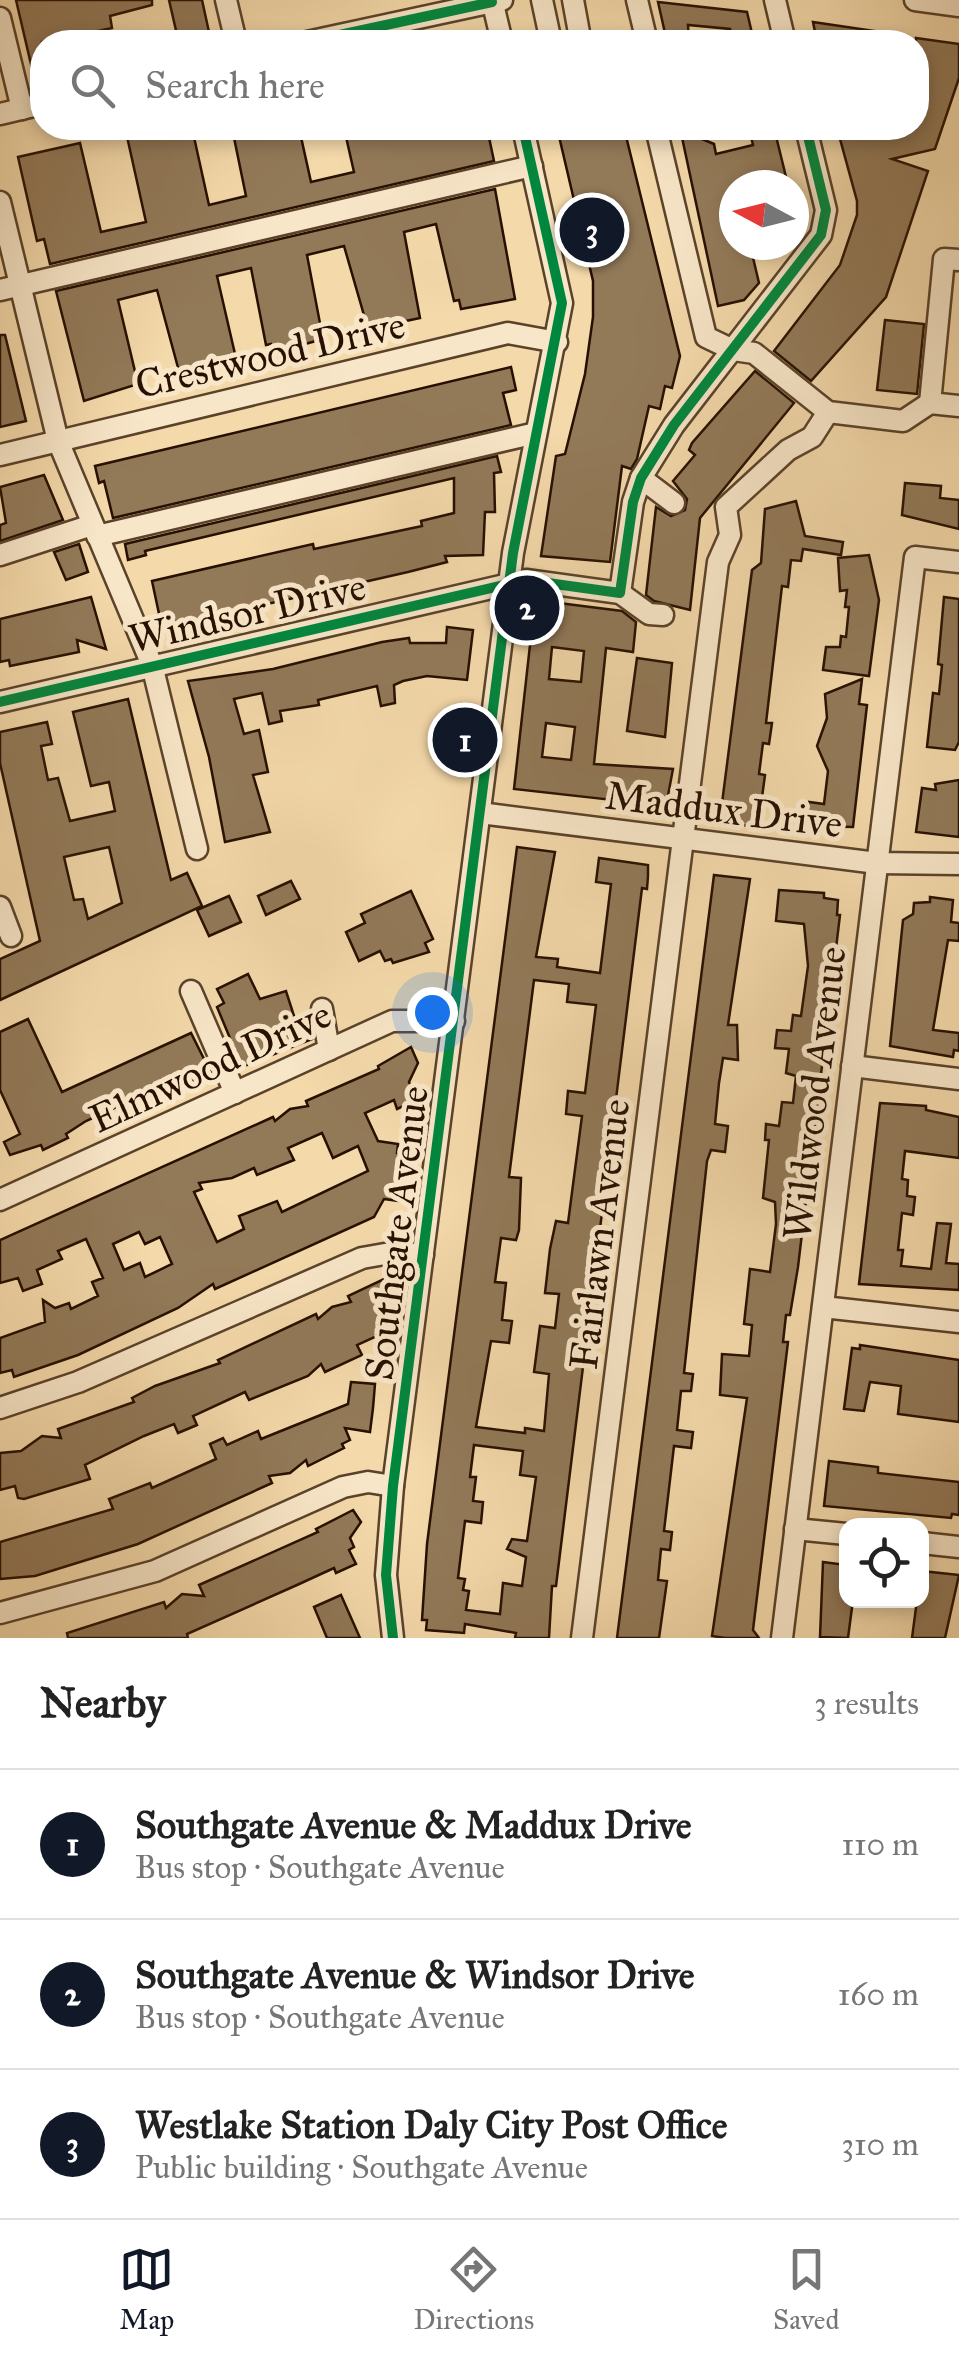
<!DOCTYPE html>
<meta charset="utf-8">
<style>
:root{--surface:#fff;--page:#f2f2f2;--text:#222;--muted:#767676;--line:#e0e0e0;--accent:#111827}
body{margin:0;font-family:"IM FELL Great Primer",serif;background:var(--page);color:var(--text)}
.controls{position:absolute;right:30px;bottom:30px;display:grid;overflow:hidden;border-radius:20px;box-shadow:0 5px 15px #0003}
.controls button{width:90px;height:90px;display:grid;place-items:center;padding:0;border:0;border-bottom:2px solid var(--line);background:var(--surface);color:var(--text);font:50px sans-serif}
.compass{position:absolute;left:719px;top:170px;width:90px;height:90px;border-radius:50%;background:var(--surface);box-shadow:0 5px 15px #0003;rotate:277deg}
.you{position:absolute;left:432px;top:1012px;width:35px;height:35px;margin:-25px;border:8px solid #fff;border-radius:50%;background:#1a73e8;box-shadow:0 0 0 15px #1a73e833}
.badge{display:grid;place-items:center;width:65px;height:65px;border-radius:50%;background:var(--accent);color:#fff;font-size:32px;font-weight:700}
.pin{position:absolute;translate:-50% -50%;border:5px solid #fff;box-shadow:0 2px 10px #0006}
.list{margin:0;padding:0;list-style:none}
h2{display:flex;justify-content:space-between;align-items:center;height:130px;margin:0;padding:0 40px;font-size:42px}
h2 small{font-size:32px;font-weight:400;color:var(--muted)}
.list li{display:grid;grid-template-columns:65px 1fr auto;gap:30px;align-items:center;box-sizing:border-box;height:150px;padding:0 40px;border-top:2px solid var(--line)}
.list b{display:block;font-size:38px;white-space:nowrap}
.list p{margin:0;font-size:32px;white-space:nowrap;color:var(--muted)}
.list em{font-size:32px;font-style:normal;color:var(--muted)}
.icon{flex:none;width:55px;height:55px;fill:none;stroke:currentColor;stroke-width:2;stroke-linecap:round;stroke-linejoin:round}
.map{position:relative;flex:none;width:959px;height:1638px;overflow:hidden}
.search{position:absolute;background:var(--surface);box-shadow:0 5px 15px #0003;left:30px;right:30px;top:30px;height:110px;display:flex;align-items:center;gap:25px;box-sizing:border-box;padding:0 35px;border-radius:40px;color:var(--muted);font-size:38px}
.sheet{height:580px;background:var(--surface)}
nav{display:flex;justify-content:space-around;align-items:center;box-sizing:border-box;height:140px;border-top:2px solid var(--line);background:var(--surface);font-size:28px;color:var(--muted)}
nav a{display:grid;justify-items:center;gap:5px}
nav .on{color:var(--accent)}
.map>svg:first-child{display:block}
.building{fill:#927958;stroke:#271000;stroke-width:2.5;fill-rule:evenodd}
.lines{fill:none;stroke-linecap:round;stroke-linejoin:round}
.minor-casing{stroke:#5a422a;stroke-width:25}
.minor{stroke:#f8e6c8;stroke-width:20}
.cycleway-casing{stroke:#f8e6c8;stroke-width:16}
.cycleway{stroke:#00873e;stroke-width:10}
.labels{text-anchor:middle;stroke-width:10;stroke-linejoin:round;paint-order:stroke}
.street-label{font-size:40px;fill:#271000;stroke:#f8e6c8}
</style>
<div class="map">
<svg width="959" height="1638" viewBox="0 0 959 1638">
<rect width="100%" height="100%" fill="#f4d9aa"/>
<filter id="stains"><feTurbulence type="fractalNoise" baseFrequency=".002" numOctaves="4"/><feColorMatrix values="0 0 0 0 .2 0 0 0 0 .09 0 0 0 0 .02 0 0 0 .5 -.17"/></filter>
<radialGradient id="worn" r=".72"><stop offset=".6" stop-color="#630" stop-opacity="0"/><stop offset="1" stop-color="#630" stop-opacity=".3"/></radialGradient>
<g class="building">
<path d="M16,0h136v5l-42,11 2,12 -14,3 2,11h-58v47l-5,1z"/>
<path d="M169,0h33l7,32 -31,7z"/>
<path d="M658,2l89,10 7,30h-21l-3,-13 -42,-4 1,17h-22z"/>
<path d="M813,22l82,12v8h-78z"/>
<path d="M916,38l43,6v34l-24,71 -43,10 36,12 -42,126 -75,84 -37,-30 66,-86 17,-50v-14l-20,-73h79z"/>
<path d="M144,128h48l17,77 37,-9 -14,-68h67l12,54 43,-10 -10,-44h143l7,33 -444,103 -6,-25 -7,2 -19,-84 62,-14 21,89 45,-10 -20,-90z"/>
<path d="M578,128h46l56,228 -8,32 -7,-2 -5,23 -11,-3 -12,53 -6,10 -9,-3 -12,96 -69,-6 15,-100 9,-2 20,-80 8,-57v-36l-35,-149z"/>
<path d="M680,128h19l3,11 12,5 2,10 37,-9 -4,-17h25l14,57h-54v60h16l9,38 -15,17 -26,6z"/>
<path d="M495,189l20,110 -54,10 -2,-9 -5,1 -18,-77 -32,8 16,86 -52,11 -24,-83 -37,9 16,84 -50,14 -2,-9 -5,1 -15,-77 -34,8 18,78 -5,1 2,7 -52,13 -23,-85 -39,10 20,84 -54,17 -28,-110z"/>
<path d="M885,320l39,4 -7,70 -40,-4z"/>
<path d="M0,335h5l21,86 -26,6z"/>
<path d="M511,367l5,23 -13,3 8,32 -398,93 -9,-37 -5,2 -4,-17z"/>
<path d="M755,371l39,32 -94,115 -10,92 -36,-9 -8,-6 10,-88 15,9 14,-6 2,-11 -14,-18 22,-26 -6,-5 3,-7z"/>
<path d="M497,456l4,16 -7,1 1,39h-10l-2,43 -38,1 2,6 -39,10 -246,56 -10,-47 161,-37 1,5 108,-23 -1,-5 33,-8v-35l-309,73 1,4 -18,5 -3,-16z"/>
<path d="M44,475l19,45 -63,21v-16l6,-2 -6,-36z"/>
<path d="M905,483l36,3 -1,12 19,2v29l-57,-14z"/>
<path d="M796,501l9,35 38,6 -2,13 -38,-6 -2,12 -10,-1 -3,27 -6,-1 -16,137h6l-3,21 -6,-1 -4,31 6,1 -7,52 -23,-3 -14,-4v-9l31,-241 9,-7 4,-54z"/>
<path d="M79,544l9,28 -22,8 -12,-28z"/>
<path d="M869,555l10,45 -10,76 -46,-6 3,-23h14l1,-11 5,1 3,-30h-4l2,-17 -7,1 -2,-33z"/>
<path d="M91,597l15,52 -29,-9 2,12 -69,14 -1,-6 -9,2v-43z"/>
<path d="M944,597l15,2v143l-4,8 -28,-3 6,-54 6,1 3,-29 -4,-1z"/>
<path d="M535,600l87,11 14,11 -3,30 -27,-4 -12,116 79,5 -7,37 -152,-17zM552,647l32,4 -3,31 -32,-3zM546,723l29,4 -4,33 -29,-3z"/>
<path d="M447,627l26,3 -6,50 -40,-4 -24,5 -9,4 1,18 -14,3 -4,-20 -59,14 1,5 -39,6 2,10 -13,3 -7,-31 -28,6 10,35 15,-4 9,42 -15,3 17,57 -45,10 -16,-85 -21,-76 85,-12 109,-27 27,-4 1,5h36z"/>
<path d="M637,658l35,5 -7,74 -38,-6z"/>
<path d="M862,679l-3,25 8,1 -14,122 -48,-1 4,-24 15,2 4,-33 -11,-25 10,-28 -2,-24z"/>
<path d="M128,699l43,181 16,-7 15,33 -202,94v-41l40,-18 -40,-178v-31l47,-10 5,22 -11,2 7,34 10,-2 12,43 45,-10 -6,-29 -18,4 -18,-74zM109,847l13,56 -34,16 -5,-20 -9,1 -10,-43z"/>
<path d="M959,780v57l-43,-5 6,-44 14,2 -1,-6z"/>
<path d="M517,847l38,5 -19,105 22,2 -1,8 43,6 11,-89 -15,-2 3,-24 49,7v11l-1,13 -5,-1 -86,698h-4l-3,52h-34l1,-5 -51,-9 -1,9 -38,-3 1,-10h-5l5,-76zM534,980l35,4 -2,18 29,3 -11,88 -17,-2 -2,23 16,2 -14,107 -12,-2 -6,28 -5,44 14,1 -4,34 -15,-2 -6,46 15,2 -5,57 -19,-3v5l-49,-6 15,-86 18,2 3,-22 -10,-1 4,-37 -11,-1 6,-44 15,2 3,-10 2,-52 -12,-1zM474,1445l49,6 -3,24 16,2 -9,64 -15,-2 -5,10 19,8 -4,29 -19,-3 -3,31 -34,-4 3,-19 -6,-1 2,-11 -7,-1 7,-57 16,2 2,-21 -10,-1 3,-24h-6z"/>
<path d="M714,875l36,4 -22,146h9l1,35 -15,-2 -4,25 -4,41 13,2 -3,26 -14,-2 -4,11 -23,212 9,1 -2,17h-10l-4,39 16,2 -2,16 -17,-2 -10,85 8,1 -2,18 -9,-1 -3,31 9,1 -8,57h-42z"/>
<path d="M291,881l9,18 -34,16 -8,-19z"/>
<path d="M779,890l45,3v5l14,2 -1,15h3l-42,352 -8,48h-4l-3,27h5l-35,288 6,8h-34l-13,-2 35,-238 -27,-3 2,-41 27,2 3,-31 -8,-1 6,-55 20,3 6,-48 -1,-22 -12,-4 6,-58h-4l1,-16 13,2 3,-24 11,1 3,-27 -10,-3 3,-24 -14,-1 2,-18 14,1 2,-16 8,1 7,-50 -4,-42 -28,-3z"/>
<path d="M411,891l22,48 -8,4 4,9 -36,11 -2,-4 -6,2 -5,-10 -21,10 -13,-29 19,-9 -4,-9z"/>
<path d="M229,896l12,26 -32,14 -12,-26z"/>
<path d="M930,897l23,3 -2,22 8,1v18l-11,-1 -15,90 26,3v18l-5,-1 -1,7 -63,-11 13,-126 10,-6 1,-11 16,-1z"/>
<path d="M248,974l12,25 26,-8 9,28 7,-4 10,24 -70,28 -25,-60 7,-4 -7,-14z"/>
<path d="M28,1019l34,73 129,-59 20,40 -83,38 -3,-8 -39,18 -20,13 2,4 -25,12 -2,-5 -31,10 -6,-13 16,-8 -20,-44v-58z"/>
<path d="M411,1047l7,16 -9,19 8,18 -20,9 -3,-9 -29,13 13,28 20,3 -1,9 7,1 -5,47 -15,-2 -10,18 -159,72 -2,-5 -35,24 -100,47 -64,22 -2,-7 -12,3v-35l45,-16 -2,-22 12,8 14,-5 2,6 27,-13 -6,-14 11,-4 -17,-39 -28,12 4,8 -25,11 5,14 -19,7 -5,-13 -18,5v-43l273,-123 2,4 15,-12 18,-3 -2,-5 73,-32 -1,-3zM322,1133l11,25 25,-12 10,25 -86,41 -5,-11 -38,15 5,13 -27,13 -23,-50 8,-3 -3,-6 33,-5 22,-10 3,7 37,-15 -6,-12zM139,1232l6,12 15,-7 12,27 -27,13 -5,-14 -16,7 -11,-26z"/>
<path d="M880,1103l46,3v4l33,7v41l-54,-7 -3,28 6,1 -1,16 8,1 -2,18 -11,-2 -4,37h5l-2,16 30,3 6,-46 14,1 -5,39 13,1v26l-100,-6z"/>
<path d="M384,1279l4,14 -6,2 3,15 -6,2 9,19 -31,14 5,10 -37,17 -4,-8 -13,12 -59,24 -4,-8 -52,24 4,9 -19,8 -4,-9 -30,12 -59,29 5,14 -66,20 -6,-1 -3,-12 -15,4v-37l21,-2 21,-15 19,2 -3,-9 76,-27 -2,-4 23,-12 65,-23 -2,-3 98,-46 2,5 14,-12 19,-5 -3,-6z"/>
<path d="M860,1345l99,15v62l-61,-8 3,-28 -31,-4 -6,29 -20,-2 8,-61 8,1z"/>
<path d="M351,1382l24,2 -2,24 -3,24 -25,-4 5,12 -8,4 2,4 -36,18 -2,-6 -16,13 -21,3 3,7 -134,61 -103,32 -35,3v-37l113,-33 -4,-10 41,-16 2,5 64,-29 -6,-15 13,-6 4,7 31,-14 3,8 87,-35z"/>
<path d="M829,1461l49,6v6l81,9v33l-7,-1 -1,4 -127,-12z"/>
<path d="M353,1510l8,12 -11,16 4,9 -5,3 7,14 -20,9 -2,-5 -37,17 -110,49 1,4h-120l-1,-5 97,-31 2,6 16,-14 22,2 -5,-11 119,-53 -2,-3z"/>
<path d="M823,1562l23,3v35h7l-5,38 -28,-1z"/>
<path d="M922,1571l37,4 -14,63h-33l5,-38h5z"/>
<path d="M341,1595l19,43h-33l-13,-31z"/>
</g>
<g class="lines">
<defs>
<g id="minor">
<path d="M226,0l10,42"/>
<path d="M492,0l10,42"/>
<path d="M542,0l9,42"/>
<path d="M573,0l7,38"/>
<path d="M637,0l10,42"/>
<path d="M775,0l10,42"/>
<path d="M915,0l44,6"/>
<path d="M0,18l22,91"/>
<path d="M307,42l195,-42"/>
<path d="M0,114l42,-10"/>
<path d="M656,128l50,209 27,13 21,3 74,59 75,9 27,-18 29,3"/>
<path d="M0,202l58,239 94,224 45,184"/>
<path d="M0,290l532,-124"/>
<path d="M930,403l14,-144 15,1"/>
<path d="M0,455l508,-122 49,9"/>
<path d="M641,478l33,25"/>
<path d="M97,536l439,-103"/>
<path d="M0,555l92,-30"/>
<path d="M620,593l13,-91 8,-24 33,-53 147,-190 5,-25 -20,-82"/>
<path d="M0,702l526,-122 94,13 29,21 14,1"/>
<path d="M480,813l397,50 82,1"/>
<path d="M0,907l11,29"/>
<path d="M191,991l44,102"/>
<path d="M322,1009l7,41"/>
<path d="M852,1066l107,13"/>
<path d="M0,1200l392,-179h62"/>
<path d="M823,1307l136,15"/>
<path d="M0,1408l78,-26 284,-124 34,-6 27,3"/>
<path d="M795,1529l51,5"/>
<path d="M922,1543l37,4"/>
<path d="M0,1613l155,-42 188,-84 25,-5 25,4"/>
<path d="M393,1638l-7,-63 7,-89 120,-933 49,-250 -39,-175"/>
<path d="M582,1638l136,-1076 12,-27 -4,-28 62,-57 24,-13 16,-25"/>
<path d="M782,1638l133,-1081 44,5"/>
</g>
</defs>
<use href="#minor" class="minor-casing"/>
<use href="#minor" class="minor"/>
<defs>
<g id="cycleway">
<path d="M307,42l185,-40"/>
<path d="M0,702l526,-122 94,13 13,-91 8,-24 33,-53 147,-190 5,-25 -20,-82"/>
<path d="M393,1638l-7,-63 7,-89 120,-933 49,-250 -39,-175"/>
</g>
</defs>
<use href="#cycleway" class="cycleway-casing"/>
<use href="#cycleway" class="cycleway"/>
</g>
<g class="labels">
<g class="street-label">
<text transform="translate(270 354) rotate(-13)" y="14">Crestwood Drive</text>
<text transform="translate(247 612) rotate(-13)" y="14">Windsor Drive</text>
<text transform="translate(724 809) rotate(7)" y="14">Maddux Drive</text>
<text transform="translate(210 1066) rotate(-25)" y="14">Elmwood Drive</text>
<text transform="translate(814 1093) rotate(-83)" y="14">Wildwood Avenue</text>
<text transform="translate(396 1233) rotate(-83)" y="14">Southgate Avenue</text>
<text transform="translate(599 1234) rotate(-83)" y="14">Fairlawn Avenue</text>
</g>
</g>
<rect width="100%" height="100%" filter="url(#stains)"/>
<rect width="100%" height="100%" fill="url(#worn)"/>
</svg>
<div class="controls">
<button><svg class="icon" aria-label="locate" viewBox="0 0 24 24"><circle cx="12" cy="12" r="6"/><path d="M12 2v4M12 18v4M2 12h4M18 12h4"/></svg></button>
</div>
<svg class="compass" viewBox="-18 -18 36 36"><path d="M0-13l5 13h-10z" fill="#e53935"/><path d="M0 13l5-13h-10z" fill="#767676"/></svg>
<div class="you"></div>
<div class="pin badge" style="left:465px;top:740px">1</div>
<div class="pin badge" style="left:527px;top:608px">2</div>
<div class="pin badge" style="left:592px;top:230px">3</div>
<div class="search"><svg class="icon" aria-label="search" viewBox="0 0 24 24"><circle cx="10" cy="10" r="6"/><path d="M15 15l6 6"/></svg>Search here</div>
</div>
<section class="sheet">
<h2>Nearby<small>3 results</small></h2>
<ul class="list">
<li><span class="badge">1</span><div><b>Southgate Avenue &amp; Maddux Drive</b><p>Bus stop · Southgate Avenue</p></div><em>110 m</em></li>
<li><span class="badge">2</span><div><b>Southgate Avenue &amp; Windsor Drive</b><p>Bus stop · Southgate Avenue</p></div><em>160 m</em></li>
<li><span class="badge">3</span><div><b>Westlake Station Daly City Post Office</b><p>Public building · Southgate Avenue</p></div><em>310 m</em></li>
</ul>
</section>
<nav>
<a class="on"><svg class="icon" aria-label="map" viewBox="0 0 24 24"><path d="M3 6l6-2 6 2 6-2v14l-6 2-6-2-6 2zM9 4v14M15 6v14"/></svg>Map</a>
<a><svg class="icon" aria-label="directions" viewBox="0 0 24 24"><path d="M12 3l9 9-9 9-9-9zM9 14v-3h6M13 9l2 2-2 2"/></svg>Directions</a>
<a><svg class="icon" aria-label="saved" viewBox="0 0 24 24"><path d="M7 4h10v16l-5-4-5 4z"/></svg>Saved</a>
</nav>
